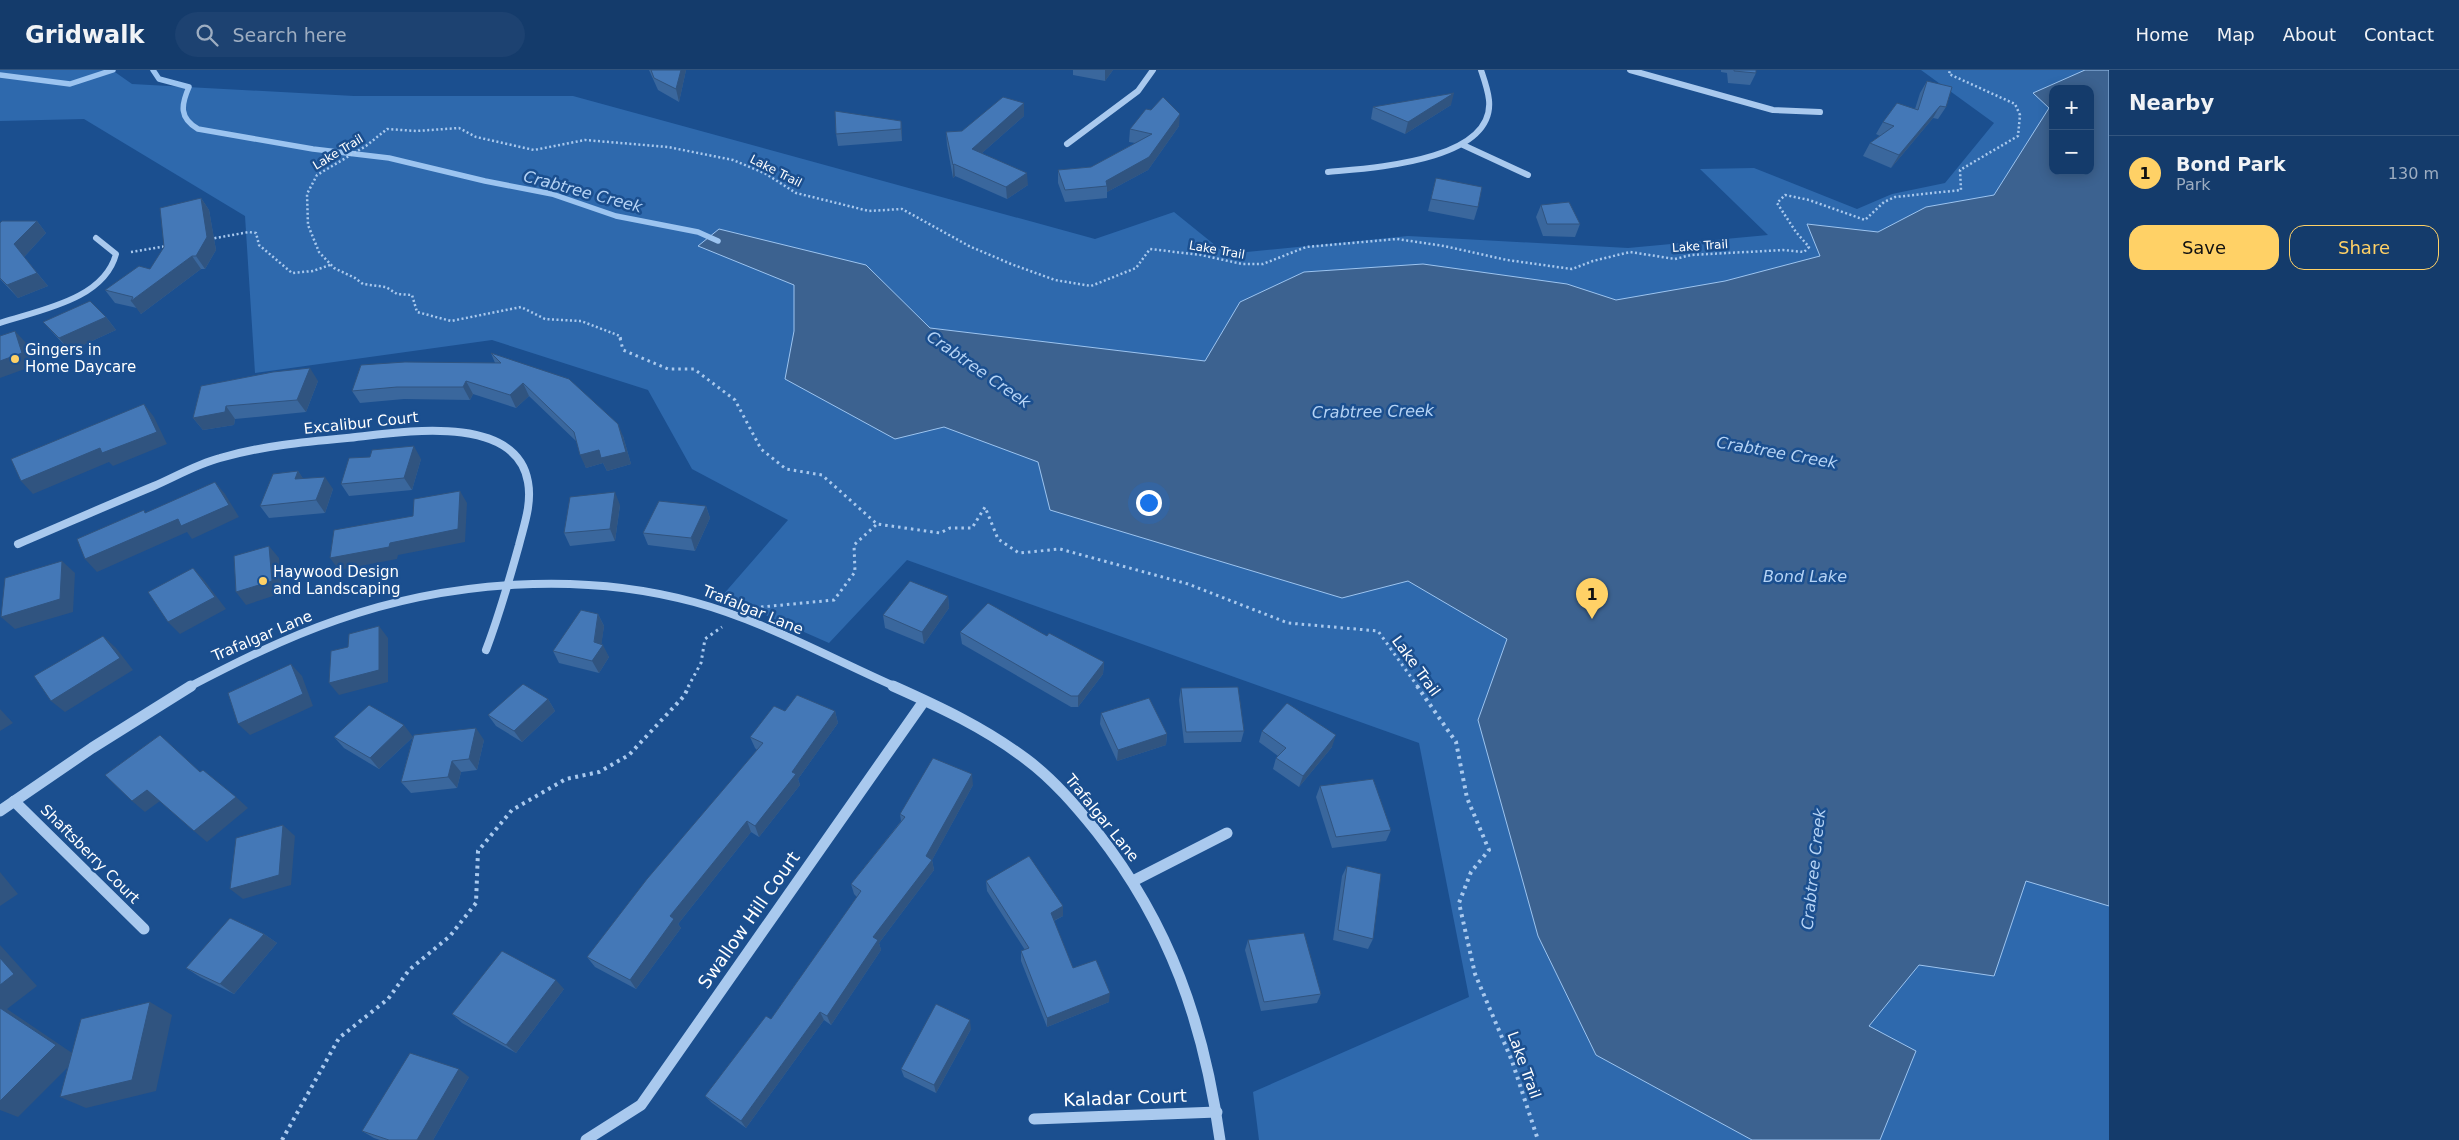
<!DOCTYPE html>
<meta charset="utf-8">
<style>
:root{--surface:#143b6b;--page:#1d4271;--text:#f1f3f6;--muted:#9dadc1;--line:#33557e;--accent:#ffd166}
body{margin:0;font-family:"DejaVu Sans",sans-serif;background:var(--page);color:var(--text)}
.controls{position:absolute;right:15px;top:15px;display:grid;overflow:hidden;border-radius:10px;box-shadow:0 2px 12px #0003}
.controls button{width:45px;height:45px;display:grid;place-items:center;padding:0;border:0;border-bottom:1px solid var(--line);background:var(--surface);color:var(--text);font:25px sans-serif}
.you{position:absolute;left:1148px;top:432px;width:18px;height:18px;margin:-12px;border:4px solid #fff;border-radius:50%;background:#1a73e8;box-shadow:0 0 0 8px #1a73e833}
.badge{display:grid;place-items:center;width:32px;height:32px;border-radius:50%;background:var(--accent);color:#111;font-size:16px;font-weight:700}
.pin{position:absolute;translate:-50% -41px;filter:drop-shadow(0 1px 2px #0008)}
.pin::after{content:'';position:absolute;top:26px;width:18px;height:15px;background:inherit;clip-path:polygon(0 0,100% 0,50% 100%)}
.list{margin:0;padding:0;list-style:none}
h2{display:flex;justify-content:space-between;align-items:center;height:65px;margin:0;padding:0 20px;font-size:21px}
h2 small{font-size:16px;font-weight:400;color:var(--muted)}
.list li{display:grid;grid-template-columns:32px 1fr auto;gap:15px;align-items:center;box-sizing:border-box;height:75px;padding:0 20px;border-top:1px solid var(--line)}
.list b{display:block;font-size:19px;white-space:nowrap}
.list p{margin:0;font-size:16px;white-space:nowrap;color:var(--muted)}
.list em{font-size:16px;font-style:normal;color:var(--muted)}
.actions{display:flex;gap:10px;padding:15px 20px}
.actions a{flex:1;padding:11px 0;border:1px solid var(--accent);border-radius:15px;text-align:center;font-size:18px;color:var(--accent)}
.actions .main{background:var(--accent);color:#111}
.icon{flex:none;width:28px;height:28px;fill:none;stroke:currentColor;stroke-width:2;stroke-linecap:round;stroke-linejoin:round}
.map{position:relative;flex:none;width:2109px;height:1070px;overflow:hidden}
header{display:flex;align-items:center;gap:30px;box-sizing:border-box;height:70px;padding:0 25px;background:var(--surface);border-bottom:1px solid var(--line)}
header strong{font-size:24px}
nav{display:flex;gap:28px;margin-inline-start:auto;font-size:18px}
.search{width:350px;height:45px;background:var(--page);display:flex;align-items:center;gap:12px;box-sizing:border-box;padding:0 18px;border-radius:28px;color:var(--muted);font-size:19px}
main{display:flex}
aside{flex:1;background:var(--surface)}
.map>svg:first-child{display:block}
.green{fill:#2e69ad;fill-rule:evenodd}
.water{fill:#3c6290;stroke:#9cc4f0;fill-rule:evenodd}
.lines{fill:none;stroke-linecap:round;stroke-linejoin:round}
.stream{stroke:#9cc4f0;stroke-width:5.5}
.path-far2{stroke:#a9c9ee;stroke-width:2.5;stroke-dasharray:2 2.5;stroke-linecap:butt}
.path-far1{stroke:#a9c9ee;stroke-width:3;stroke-dasharray:2.5 4;stroke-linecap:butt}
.path{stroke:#a9c9ee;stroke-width:4;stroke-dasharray:3 4.5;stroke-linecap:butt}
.minor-far2{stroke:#a9c9ee;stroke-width:6}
.minor-far1{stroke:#a9c9ee;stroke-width:8}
.minor{stroke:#a9c9ee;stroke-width:11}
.wall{fill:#3a679d}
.shaded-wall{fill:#305480}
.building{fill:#4478b7;stroke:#305480}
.poi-dot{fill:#ffd166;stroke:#1b4f8f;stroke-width:2}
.labels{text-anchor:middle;stroke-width:5;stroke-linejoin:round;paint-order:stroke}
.far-street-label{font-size:12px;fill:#fff;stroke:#1b4f8f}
.poi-label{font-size:15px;fill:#fff;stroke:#1b4f8f;text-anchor:start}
.street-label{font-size:15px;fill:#fff;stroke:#1b4f8f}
.water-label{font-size:16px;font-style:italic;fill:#b5d3f5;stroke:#1b4f8f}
.near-street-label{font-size:18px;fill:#fff;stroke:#1b4f8f}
</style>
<header>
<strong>Gridwalk</strong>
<div class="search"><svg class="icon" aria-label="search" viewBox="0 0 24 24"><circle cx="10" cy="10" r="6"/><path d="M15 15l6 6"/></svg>Search here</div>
<nav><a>Home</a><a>Map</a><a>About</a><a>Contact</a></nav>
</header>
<main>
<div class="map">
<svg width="2109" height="1070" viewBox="0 0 2109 1070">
<rect width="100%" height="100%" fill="#1b4f8f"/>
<path class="green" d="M0,0h112l20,14 222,12h219l522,143 79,-27 52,42 182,-18 220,12 140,-13 -68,-66 54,-1 103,41 35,-15 53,-11 49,-60 -73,-53h188v1070h-850l-6,-48 216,-95 -50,-254 -512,-183 -78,83 -107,-47 66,-76 -96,-51 -44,-79 -156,-50 -237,33 -10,-157 -161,-97 -84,2zM2053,19h37v82h-37z"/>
<path class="water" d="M2085,0h24v836l-83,-25 -32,95 -75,-11 -50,61 47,25 -36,89h-128l-156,-85 -58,-119 -60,-216 29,-81 -99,-58 -66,17 -292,-88 -12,-48 -94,-35 -49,12 -110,-60 9,-48v-46l-96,-39 21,-17 147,36 64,63 275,33 35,-59 64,-30 119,-8 144,20 49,16 109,-19 95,-25 -13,-32 71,8 48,-25 68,-12 55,-87 -16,-15zM2053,19h37v82h-37z"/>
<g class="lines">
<g class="stream">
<path d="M153,0l6,9 30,8c-8,18 -10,31 9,42l115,20 76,9 96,23 67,13 64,22 82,16 20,9"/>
<path d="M0,5l70,9 43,-14"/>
</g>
<g class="path-far2">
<path d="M210,169l39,-7 7,1 3,12 33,28 21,-2 17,-6"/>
<path d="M131,182l36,-6"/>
<path d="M621,269l-1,-3 -39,-15 -36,-2 -24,-12 -70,14 -34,-9 -5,-17 -15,-1 -11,-7 -23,-3 -8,-6 -21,-10 -15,-16 -11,-27 -1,-31 10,-19 49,-29 21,-17 29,2 43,-3 17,9 58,13 51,-10 83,7 65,13 33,14 30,19 73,18 33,-2 67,37 42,18 44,16 36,6 45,-18 14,-19 51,6 41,9h21l43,-17 91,-8 47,7 63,14 65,9 21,-8 37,-9 45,7 16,-4 92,-5 21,2 5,-5 -13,-15 -19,-29 8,-8 24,5 56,20 19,-18 11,-5 66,-7 -1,-20 58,-34 2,-21 -5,-11 -66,-30 1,-4"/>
</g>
<g class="path-far1">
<path d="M620,268l3,12 45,19h26l41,31 26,49 25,20 36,6 55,49 63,9 10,-5h22l13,-21 13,32 21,14 41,-4 128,35 100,39 90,8 40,56"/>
<path d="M761,537l73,-7 21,-28 -1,-27 23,-21"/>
<path d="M688,617l13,-24 4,-24 17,-12"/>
</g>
<g class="path">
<path d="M1417,616l39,56 11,56 22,52 -18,22 -12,31 16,71 37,87 26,79"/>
<path d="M282,1070l57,-102 49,-39 21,-29 41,-34 26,-33 2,-52 34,-41 54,-31 33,-7 30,-17 55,-59 5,-10"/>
</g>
<g class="minor-far2">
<path d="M1630,0l143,40 47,2"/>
<path d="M1067,74l71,-53 15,-21"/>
<path d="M1463,75l65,30"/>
<path d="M1328,102c41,-4 167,-10 161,-72 -1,-10 -5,-21 -8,-30"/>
<path d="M0,253c39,-13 104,-23 116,-69l-20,-16"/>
</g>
<g class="minor-far1">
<path d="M18,474c45,-19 90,-39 136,-58 21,-9 43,-22 66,-28 41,-12 84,-16 127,-20 49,-5 169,-27 181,44 4,22 -4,43 -9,63 -10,36 -20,71 -33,105"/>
<path d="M189,617c48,-25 96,-49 148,-67 111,-39 243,-49 357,-18 70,19 136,56 202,85"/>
</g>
<g class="minor">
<path d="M893,616c47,21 92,42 133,73 27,20 50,47 71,73 73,93 107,192 123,308"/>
<path d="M14,731l130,128"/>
<path d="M0,741l92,-63 99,-62"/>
<path d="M1133,811l94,-48"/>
<path d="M1034,1049l183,-7"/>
<path d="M586,1070l55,-35 283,-404"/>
</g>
</g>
<g class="wall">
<path d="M649,0h37l-7,32 -21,-12z"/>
<path d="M1073,0h40l-8,11 -32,-6z"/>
<path d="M1721,0h35v3l-6,12 -22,-2 -1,-10 -6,-1z"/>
<path d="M1927,11l19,26 -8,12 -5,-1 -42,50 -28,-12 7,-13 10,-7 -4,-2 7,-12 32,-13 5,-16z"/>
<path d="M1451,35l-46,29 -34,-15 2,-12z"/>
<path d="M1024,46l-42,37 46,32 -21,14 -52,-23 -2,2 -6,-33 -1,-13 16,-1z"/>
<path d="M901,51l1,12v8l-64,5 -2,-12z"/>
<path d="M1179,56l-31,44 -41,22v6l-42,4 -7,-19v-13l33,-3 44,-24 -6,-1 1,-13z"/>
<path d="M1436,108l42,29 -4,13 -46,-9z"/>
<path d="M201,128l8,12 7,40 -11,19h-4l-60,45 -4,-6 -22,-5 -10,-13 45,-21z"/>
<path d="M1541,135l39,19 -5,13 -32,-1 -7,-19z"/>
<path d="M37,151l9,12 -22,24 24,29 -30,12 -18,-19v-56z"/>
<path d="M106,247l10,13 -46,21 -16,-17 -11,-12z"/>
<path d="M491,283l132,83 8,28 -24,7 -4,-8 -17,5 -9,-26 -48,-46 -13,12 -43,-14 -3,6 -66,-1 -44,4 -8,-12 143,-28z"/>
<path d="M318,311l-12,31 -71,7 -1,6 -31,5 -10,-12 8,-32z"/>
<path d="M370,387l51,2 -9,31 -63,6 -8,-12z"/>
<path d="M298,401l5,8 30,10 -8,24 -56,5 -9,-12z"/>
<path d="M620,435l-5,36 -45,5 -6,-13z"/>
<path d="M706,436l4,12 -15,33 -47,-6 -5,-12z"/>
<path d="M948,526l1,12 -25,36 -39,-16 -2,-13z"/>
<path d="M598,544l6,12 -3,19 8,12 -10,16 -40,-10 -6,-12z"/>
<path d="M960,562l87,4 57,26 -1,12 -25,33h-7l-109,-63z"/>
<path d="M1181,618l63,43 -3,11 -57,1 -5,-43z"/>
<path d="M548,629l7,12 -33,31 -26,-16 -8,-11z"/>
<path d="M785,641h50l3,12 -40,56 2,6 -41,52 -8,-5 -73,92 3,4 -45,61 -41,-22 -8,-10 170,-207 -2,-2 -5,-11z"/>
<path d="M1101,643l66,21 -1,11 -49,16 -17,-37z"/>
<path d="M1262,661l70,16 -33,40 -26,-18 3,-11 2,-2 -19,-14z"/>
<path d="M334,667h79l71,3 -7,30 -16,2 -4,16 -46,5 -10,-11 12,-45 -34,32 -35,-21z"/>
<path d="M973,715l-41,75 2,10 -55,73 2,7 -50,75 -7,-5 -78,108 -34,-25 -7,-7 66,-77 86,-122 -3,-3 -3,-10 50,-63 -1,-7z"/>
<path d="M1320,716l71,44 -5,11 -54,7 -16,-51z"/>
<path d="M1347,796l26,73 -5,10 -35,-9 9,-64z"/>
<path d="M986,811l77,25v10l-9,5 19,47 36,34 -62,25 -26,-66v-10l4,-1 -38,-59z"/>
<path d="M264,864l13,9 -43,51 -34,-17 -14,-9z"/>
<path d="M1248,870l73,54 -4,9 -56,8 -16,-61z"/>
<path d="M564,919l-48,64 -54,-30 -10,-9z"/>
<path d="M971,959l-35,64 -32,-16 -3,-8z"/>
<path d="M469,1007l-36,63h-53l-6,-2 -12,-7z"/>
</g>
<g class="shaded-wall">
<path d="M681,0h5l-7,32 -3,-13z"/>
<path d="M1105,0h8l-8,11z"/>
<path d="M1454,23l-3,12 -46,29 3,-12z"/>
<path d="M1024,33v13l-51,45 -1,-12z"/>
<path d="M1940,36l-7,12 -42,50 8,-13z"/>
<path d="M1180,44l-1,12 -31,44 -41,22v-6l-1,-5z"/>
<path d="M901,51l1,12v8l-1,-12z"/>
<path d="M954,94l1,12 -2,2v-13z"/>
<path d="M1027,103l1,12 -21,14 -1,-12z"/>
<path d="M201,128l8,12 7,40 -11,19 -9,-13z"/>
<path d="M37,151l9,12 -22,24 -10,-13z"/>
<path d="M192,186l9,13 -60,45 -10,-13z"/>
<path d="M37,203l11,13 -30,12 -11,-13z"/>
<path d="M106,247l10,13 -46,21 -11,-13z"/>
<path d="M15,261l11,12 7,23 -33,12v-17z"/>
<path d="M310,298l8,13 -12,31 -9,-12z"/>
<path d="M466,311l7,13 -3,6 -7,-13z"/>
<path d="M523,313l6,13 -13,12 -6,-13z"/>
<path d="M144,334l10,13 13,27 -54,22 -4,-4 -76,32 -12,-13z"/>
<path d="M226,336l9,13 -1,6 -31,5 -10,-12z"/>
<path d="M618,354l5,12 8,28 -24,7 -4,-8 -17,5 -6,-13z"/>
<path d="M414,376l7,13 -9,31 -8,-12z"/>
<path d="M298,401l9,13 -12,-5z"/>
<path d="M325,407l8,12 -8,24 -9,-13z"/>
<path d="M215,412l10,12 14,23 -47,22 -5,-7 -90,40 -12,-13z"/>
<path d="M460,421l7,12 -2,39 -67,13 -1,4 -58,11 -9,-12 60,-15z"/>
<path d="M615,422l5,13 -5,36 -5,-12z"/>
<path d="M706,436l4,12 -15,33 -4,-13z"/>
<path d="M269,476l10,12 3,35 -36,12 -10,-13z"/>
<path d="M62,491l13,12 -2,39 -58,17 -14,-12z"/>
<path d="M193,498l11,12 22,29 -46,25 -12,-12z"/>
<path d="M948,526l1,12 -25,36 -2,-12z"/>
<path d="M598,544l6,12 -3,22 2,-3 6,12 -10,16 -7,-12z"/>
<path d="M379,556l9,12v44l-49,13 -10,-12z"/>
<path d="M103,566l13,12 17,22 -68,42 -14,-11z"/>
<path d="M1104,592l-1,12 -25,33v-11z"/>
<path d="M291,594l11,12 11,30 -63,29 -12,-11z"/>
<path d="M548,629l7,12 -33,31 -8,-11z"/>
<path d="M0,639l13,14 -13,8z"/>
<path d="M835,641l3,12 -40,56 2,6 -41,52 -4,-11 37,-54z"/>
<path d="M404,655l9,12 -34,32 -9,-11z"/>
<path d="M476,658l8,12 -7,30 -8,-11z"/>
<path d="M1167,664l-1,11 -49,16 1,-11z"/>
<path d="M1336,665l-4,12 -33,40 4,-11z"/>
<path d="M452,691l9,11 -4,16 -9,-11z"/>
<path d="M972,704l1,11 -42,77 1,-2 2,10 -55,73 2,7 -50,75 -4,-9 46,-79 53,-81z"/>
<path d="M147,720l13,11 -15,11 -13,-11z"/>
<path d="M236,727l12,11 -41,34 -13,-11z"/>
<path d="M747,751l4,11 -73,92 3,4 -45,61 -6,-9 40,-64z"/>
<path d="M283,755l12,11 -4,49 -48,14 -13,-10z"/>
<path d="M0,802l18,22 -18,12z"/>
<path d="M1063,836v10l-12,6v-9z"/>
<path d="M264,864l13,9 -43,51 -14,-10z"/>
<path d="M0,875l37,41 -30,23 71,48 -60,60 -18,-7z"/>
<path d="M556,910l8,9 -48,64 -10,-8z"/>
<path d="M1110,923l-1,9 -62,25v-9z"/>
<path d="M150,932l22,13 -16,76 -70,17 -26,-11z"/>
<path d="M820,942l4,8 -78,108 -5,-7z"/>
<path d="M970,950l1,9 -35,64 -2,-8z"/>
<path d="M459,999l10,8 -36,63h-16z"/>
</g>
<g class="building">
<path d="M651,0h30l-5,19 -22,-11z"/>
<path d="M1734,0h22v3l-22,-2z"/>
<path d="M1927,11l25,6 -6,20 -6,-1 -41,49 -29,-12 24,-17 -11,-4 14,-19 21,7z"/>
<path d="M1454,23l-46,29 -35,-15z"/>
<path d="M1003,27l21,6 -52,46 55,24 -21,14 -52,-23 -1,1 -7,-33 16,-1z"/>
<path d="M1163,27l17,17 -31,43 -43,24 1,5 -42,4 -7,-20 33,-3 61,-33 -22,-5 16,-20 5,1z"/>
<path d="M835,41l66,10v8l-65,5z"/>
<path d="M1436,108l46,9 -4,20 -47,-8z"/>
<path d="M201,128l6,39 -11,19h-4l-61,45 2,-4 -28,-7 34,-24 11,3 14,-22 -4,-39z"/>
<path d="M1569,132l11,22h-33l-6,-19z"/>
<path d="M2,151h35l-23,23 23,29 -30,12 -7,-7v-55z"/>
<path d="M90,231l16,16 -47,21 -16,-16z"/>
<path d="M15,261l7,22 -22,8v-25z"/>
<path d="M491,283l78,26 49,45 8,28 -25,6 -2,-8 -19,5 -6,-23 -51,-49 -13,12 -44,-14 -3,6h-66l-45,4 9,-26 44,-3 96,1z"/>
<path d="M310,298l-13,32 -71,6 -1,6 -32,6 8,-32 72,-14z"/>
<path d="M144,334l13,28 -55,21 -2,-5 -79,33 -10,-22z"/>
<path d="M414,376l-10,32 -63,6 8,-26 21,-1 2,-7z"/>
<path d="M298,401l-3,8 30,-2 -9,23 -56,6 13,-32z"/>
<path d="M215,412l14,23 -48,21 -3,-7 -93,40 -8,-20 67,-29 1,3z"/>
<path d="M460,421l-2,38 -68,14 -1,4 -59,11 4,-28 79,-14 1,-17z"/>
<path d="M615,422l-5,37 -46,4 6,-36z"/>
<path d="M659,431l47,5 -15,32 -48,-5z"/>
<path d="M269,476l3,35 -36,11 -2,-36z"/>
<path d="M62,491l-2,38 -59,18 4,-39z"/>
<path d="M193,498l22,29 -47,25 -20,-30z"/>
<path d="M910,511l38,15 -26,36 -39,-17z"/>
<path d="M988,533l59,33 2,-3 55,29 -26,34h-7l-111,-64z"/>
<path d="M581,540l17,4 -4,28 9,3 -11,16 -39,-10z"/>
<path d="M379,556v44l-50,13 2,-32 17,-4 1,-13z"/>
<path d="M103,566l17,22 -69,43 -17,-25z"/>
<path d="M291,594l12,30 -65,30 -10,-31z"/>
<path d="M523,614l25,15 -34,32 -26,-16z"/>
<path d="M1238,617l6,44 -58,1 -5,-44z"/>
<path d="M797,625l38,16 -43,61 4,2 -41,52 -8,-5 -77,95 4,3 -44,61 -43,-23 60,-78 116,-136 -13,-6 24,-31 11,5z"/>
<path d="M1149,628l18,36 -49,16 -17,-37z"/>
<path d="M1287,633l49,32 -33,41 -27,-18 10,-10 -24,-17z"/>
<path d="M369,635l35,20 -34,33 -36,-21z"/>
<path d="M476,658l-7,31 -17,2 -4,16 -47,5 13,-47z"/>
<path d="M160,665l40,37 3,-2 33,27 -42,34 -47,-41 -15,11 -27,-26z"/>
<path d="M933,688l39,16 -46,82 6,4 -59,77 5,3 -51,76 -7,-4 -79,109 -36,-25 61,-80 5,3 90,-128 -10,-7 54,-67 -5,-3z"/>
<path d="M1373,709l18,51 -55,7 -16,-51z"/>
<path d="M283,755l-4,50 -49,14 6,-51z"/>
<path d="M1029,786l34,50 -12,7 22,55 23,-8 14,33 -63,25 -26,-67 8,-3 -43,-67z"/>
<path d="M1347,796l34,8 -8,65 -35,-9z"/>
<path d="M230,848l34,16 -44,50 -34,-16z"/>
<path d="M1304,863l17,61 -57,8 -16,-62z"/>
<path d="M502,881l54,29 -50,65 -54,-31z"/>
<path d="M0,888l14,16 -14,11z"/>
<path d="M150,932l-18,78 -72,17 21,-78z"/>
<path d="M936,934l34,16 -36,65 -33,-16z"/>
<path d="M0,938l56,37 -56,56z"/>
<path d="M410,983l49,16 -42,71h-28l-27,-9z"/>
</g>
<g class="poi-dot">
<circle cx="15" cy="289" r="5"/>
<circle cx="263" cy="511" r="5"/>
</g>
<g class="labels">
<g class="far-street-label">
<text transform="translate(338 82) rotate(-31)" y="4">Lake Trail</text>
<text transform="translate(776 101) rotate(27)" y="4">Lake Trail</text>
<text transform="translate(1700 176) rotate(-4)" y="4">Lake Trail</text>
<text transform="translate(1217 180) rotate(10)" y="4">Lake Trail</text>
</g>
<g class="poi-label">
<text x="25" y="285">Gingers in<tspan x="25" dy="17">Home Daycare</tspan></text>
<text x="273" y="507">Haywood Design<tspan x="273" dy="17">and Landscaping</tspan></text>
</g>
<g class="street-label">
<text transform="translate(361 353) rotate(-6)" y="5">Excalibur Court</text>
<text transform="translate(753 540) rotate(22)" y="5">Trafalgar Lane</text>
<text transform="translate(262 566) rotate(-23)" y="5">Trafalgar Lane</text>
<text transform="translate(1416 596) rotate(54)" y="5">Lake Trail</text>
<text transform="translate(1102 748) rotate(51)" y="5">Trafalgar Lane</text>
<text transform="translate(90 784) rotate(45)" y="5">Shaftsberry Court</text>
<text transform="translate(1524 995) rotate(70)" y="5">Lake Trail</text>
</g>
<g class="water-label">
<text transform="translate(583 121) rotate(15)" y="6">Crabtree Creek</text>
<text transform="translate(979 299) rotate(35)" y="6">Crabtree Creek</text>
<text transform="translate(1373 341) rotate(-1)" y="6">Crabtree Creek</text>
<text transform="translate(1777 382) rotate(10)" y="6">Crabtree Creek</text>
<text x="1805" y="512">Bond Lake</text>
<text transform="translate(1813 799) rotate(-84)" y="6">Crabtree Creek</text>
</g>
<g class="near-street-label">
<text transform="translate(749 850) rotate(-55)" y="6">Swallow Hill Court</text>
<text transform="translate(1125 1028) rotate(-2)" y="6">Kaladar Court</text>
</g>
</g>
</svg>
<div class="controls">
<button>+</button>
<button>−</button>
</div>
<div class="you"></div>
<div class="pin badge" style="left:1592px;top:549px">1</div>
</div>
<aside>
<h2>Nearby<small></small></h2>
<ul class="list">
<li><span class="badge">1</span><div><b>Bond Park</b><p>Park</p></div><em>130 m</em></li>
</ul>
<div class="actions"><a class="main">Save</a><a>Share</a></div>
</aside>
</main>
